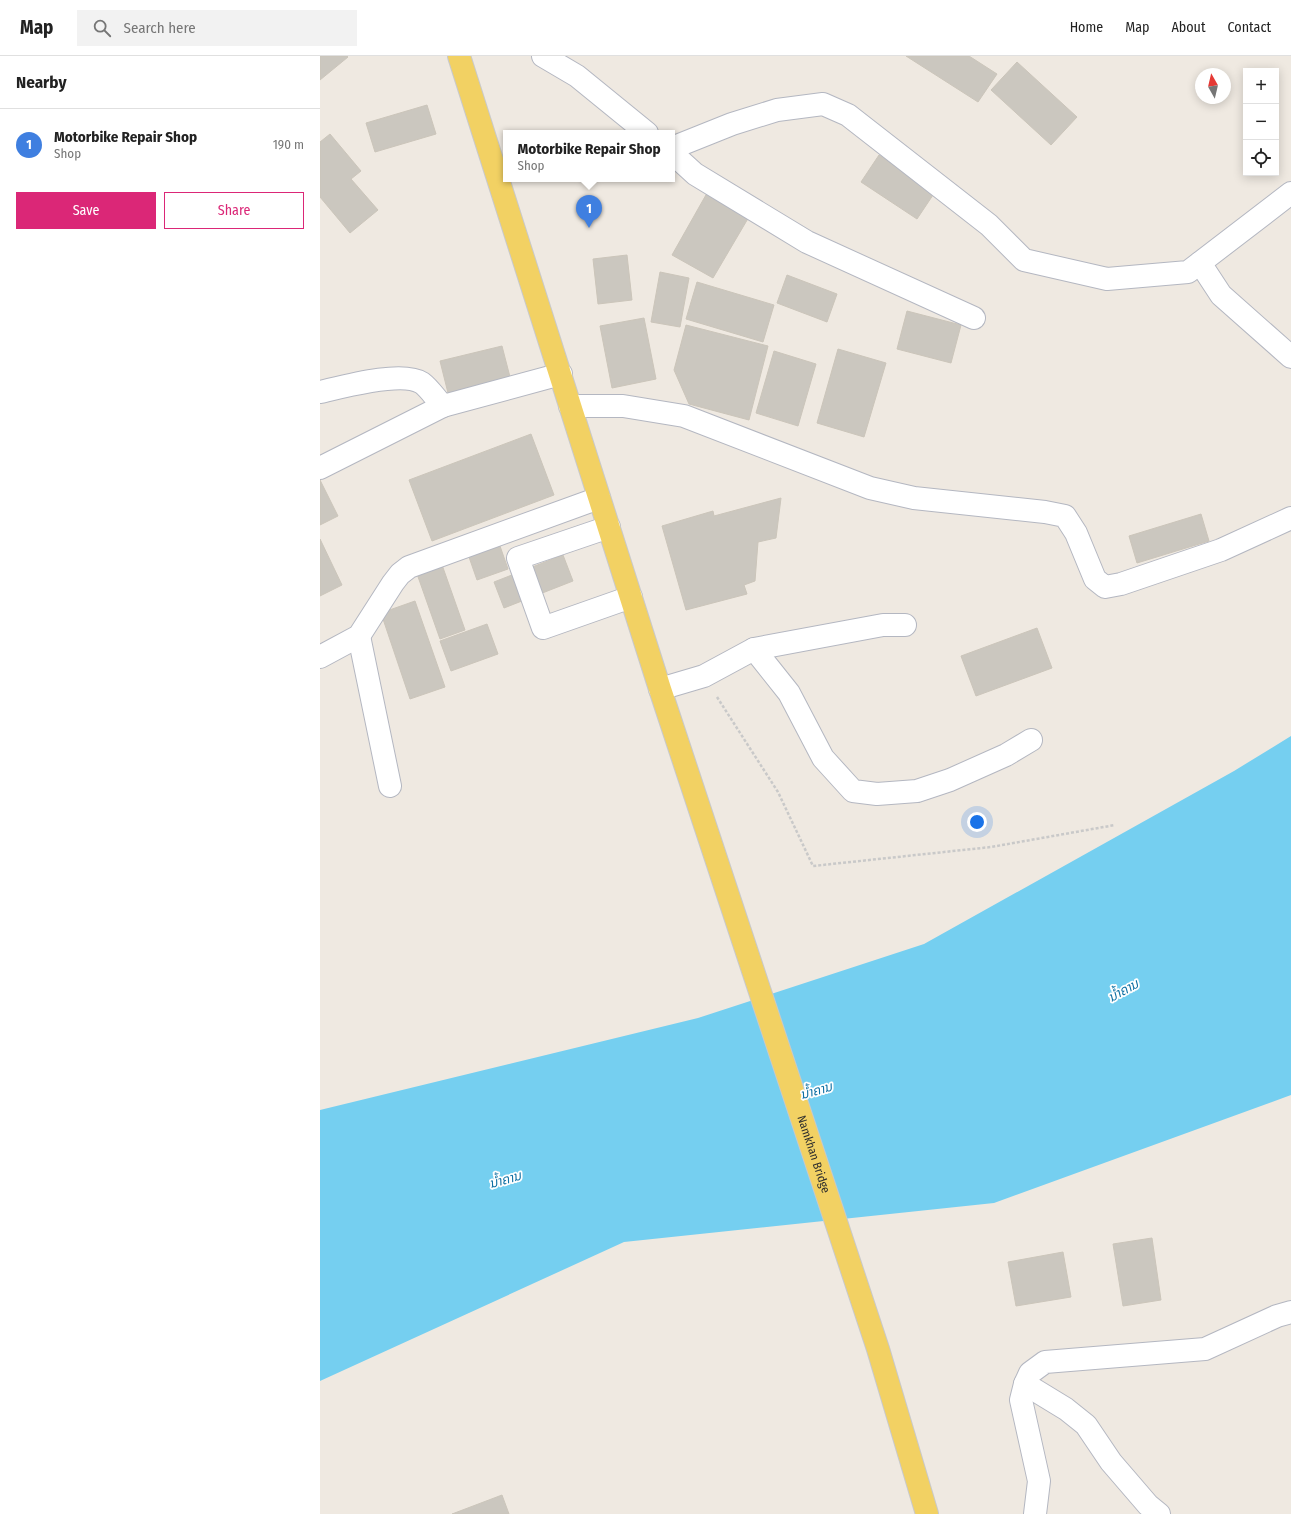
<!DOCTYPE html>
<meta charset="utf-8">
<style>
:root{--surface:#fff;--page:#f2f2f2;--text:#222;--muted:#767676;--line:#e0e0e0;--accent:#db2777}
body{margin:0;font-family:"Fira Sans Condensed","Noto Sans Lao",sans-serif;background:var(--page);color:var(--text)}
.controls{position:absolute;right:12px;top:12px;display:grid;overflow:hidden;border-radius:0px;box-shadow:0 2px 10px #0003}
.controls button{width:36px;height:36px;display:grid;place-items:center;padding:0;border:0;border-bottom:1px solid var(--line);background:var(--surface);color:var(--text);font:20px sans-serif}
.compass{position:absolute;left:875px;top:12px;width:36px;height:36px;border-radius:50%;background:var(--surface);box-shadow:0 2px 10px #0003;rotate:352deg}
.you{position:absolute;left:657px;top:766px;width:14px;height:14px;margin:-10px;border:3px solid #fff;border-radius:50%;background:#1a73e8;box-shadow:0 0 0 6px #1a73e833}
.badge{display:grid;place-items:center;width:26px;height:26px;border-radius:50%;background:var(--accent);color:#fff;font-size:13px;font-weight:700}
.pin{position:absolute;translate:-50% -33px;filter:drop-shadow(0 1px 2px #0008)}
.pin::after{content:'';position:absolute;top:21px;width:14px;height:12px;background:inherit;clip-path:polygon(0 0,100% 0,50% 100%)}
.popup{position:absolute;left:183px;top:74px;width:172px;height:52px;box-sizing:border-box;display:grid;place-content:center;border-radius:0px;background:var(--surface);filter:drop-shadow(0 1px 3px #0005);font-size:13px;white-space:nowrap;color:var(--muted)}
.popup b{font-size:15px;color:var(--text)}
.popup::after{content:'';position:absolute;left:50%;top:100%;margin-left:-8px;border:8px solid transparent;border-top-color:var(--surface)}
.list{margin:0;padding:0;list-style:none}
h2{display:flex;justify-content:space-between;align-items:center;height:52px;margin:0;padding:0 16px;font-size:17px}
h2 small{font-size:13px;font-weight:400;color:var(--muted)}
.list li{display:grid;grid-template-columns:26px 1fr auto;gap:12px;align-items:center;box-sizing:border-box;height:72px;padding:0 16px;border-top:1px solid var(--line)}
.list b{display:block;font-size:15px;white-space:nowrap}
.list p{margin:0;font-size:13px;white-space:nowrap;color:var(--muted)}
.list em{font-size:13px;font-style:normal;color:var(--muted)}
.actions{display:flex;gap:8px;padding:12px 16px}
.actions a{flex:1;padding:9px 0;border:1px solid var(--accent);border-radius:0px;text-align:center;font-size:14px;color:var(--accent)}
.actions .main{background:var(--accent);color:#fff}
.icon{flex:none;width:22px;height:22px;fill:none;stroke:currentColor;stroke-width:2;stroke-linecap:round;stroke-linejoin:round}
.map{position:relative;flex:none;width:971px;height:1458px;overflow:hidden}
header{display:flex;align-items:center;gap:24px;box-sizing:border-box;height:56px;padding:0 20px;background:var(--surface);border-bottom:1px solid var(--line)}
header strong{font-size:19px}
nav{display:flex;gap:22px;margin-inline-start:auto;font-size:14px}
.search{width:280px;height:36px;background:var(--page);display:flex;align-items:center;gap:10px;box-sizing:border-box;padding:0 14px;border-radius:0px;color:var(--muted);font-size:15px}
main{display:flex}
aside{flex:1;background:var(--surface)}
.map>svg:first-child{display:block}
.water{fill:#75cff0}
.building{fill:#cbc7bf;stroke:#cbc5ba}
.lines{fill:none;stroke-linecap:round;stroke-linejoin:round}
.minor-casing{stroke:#b4b7c1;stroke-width:24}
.major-casing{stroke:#c9c9c9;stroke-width:24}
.path{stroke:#c9c9c9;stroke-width:2.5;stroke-dasharray:3 2;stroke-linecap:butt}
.minor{stroke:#fff;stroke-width:22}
.major{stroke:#f2d163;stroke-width:22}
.labels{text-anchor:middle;stroke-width:3.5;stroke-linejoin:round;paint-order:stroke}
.street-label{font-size:12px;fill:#2e2e2e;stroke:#fff}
.water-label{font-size:13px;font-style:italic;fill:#0d6fa3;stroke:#fff}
</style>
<header>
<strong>Map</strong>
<div class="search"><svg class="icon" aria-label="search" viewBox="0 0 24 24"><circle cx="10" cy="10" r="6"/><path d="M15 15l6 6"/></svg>Search here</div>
<nav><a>Home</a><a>Map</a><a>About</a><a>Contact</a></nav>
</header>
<main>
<aside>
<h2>Nearby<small></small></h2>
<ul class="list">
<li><span class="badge" style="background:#3f7fe0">1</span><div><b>Motorbike Repair Shop</b><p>Shop</p></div><em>190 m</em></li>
</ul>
<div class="actions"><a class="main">Save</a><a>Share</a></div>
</aside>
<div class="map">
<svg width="971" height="1458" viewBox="0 0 971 1458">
<rect width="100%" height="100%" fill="#efe9e1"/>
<path class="water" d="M971,680v359l-297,108 -370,39 -304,139v-271l378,-92 226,-74 310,-173z"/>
<g class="building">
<path d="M0,0h27l1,1 -28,23z"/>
<path d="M586,0h63l28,18 -19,28z"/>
<path d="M697,6l60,55 -26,28 -60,-55z"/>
<path d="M107,49l9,29 -61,18 -9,-29z"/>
<path d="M10,78l31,37 -10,8 27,31 -28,23 -30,-36v-55z"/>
<path d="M559,99l56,37 -18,27 -56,-37z"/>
<path d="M391,130l42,24 -40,68 -41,-23z"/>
<path d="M307,199l5,45 -34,4 -5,-45z"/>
<path d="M340,216l29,6 -9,49 -29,-5z"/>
<path d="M467,219l50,19 -10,28 -50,-19z"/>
<path d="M377,226l77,23 -11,37 -77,-23z"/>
<path d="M587,255l54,14 -10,38 -54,-14z"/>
<path d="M324,262l12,61 -44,9 -12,-62z"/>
<path d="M366,269l82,21 -19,74 -60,-16 -15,-34z"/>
<path d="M182,290l8,31 -62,16 -8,-32z"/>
<path d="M518,293l48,14 -22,74 -47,-14z"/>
<path d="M454,295l42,13 -18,62 -42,-13z"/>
<path d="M211,378l23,61 -122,46 -23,-61z"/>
<path d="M0,424l18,36 -18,9z"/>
<path d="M461,442l-5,40 -18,4 -3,39 -11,4 3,9 -61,16 -24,-84 51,-15 1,5z"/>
<path d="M881,458l8,27 -72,22 -8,-27z"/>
<path d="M0,483l22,46 -22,11z"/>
<path d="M180,490l8,23 -31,11 -8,-23z"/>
<path d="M243,499l10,26 -69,27 -10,-26z"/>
<path d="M121,506l24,68 -25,9 -24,-68z"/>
<path d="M95,545l30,86 -35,12 -29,-86z"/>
<path d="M167,568l11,30 -47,17 -11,-30z"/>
<path d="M717,572l15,40 -76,28 -15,-40z"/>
<path d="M832,1182l9,62 -38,6 -10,-62z"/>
<path d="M743,1196l8,45 -55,9 -8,-44z"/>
<path d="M182,1439l7,19h-57z"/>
</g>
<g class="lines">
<defs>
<g id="minor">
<path d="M223,0l34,20 70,57"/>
<path d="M352,92l60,-24 45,-14 46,-6 25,11 141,110 35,35 83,19 81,-7 103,-79"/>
<path d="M352,97l23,21 112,68 167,76"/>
<path d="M880,207l21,32 70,62"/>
<path d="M0,336c22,-5 82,-22 102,-9 8,6 14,16 21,23"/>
<path d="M250,350h53l61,10 186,72 44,10 131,14 20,4 11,17 19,46 10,8 16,-3 100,-34 70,-32"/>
<path d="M0,412l123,-62 118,-32"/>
<path d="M289,471l-91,31 25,70 88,-31"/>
<path d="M39,580l31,150"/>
<path d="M434,593l35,44 34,65 30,33 24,3 40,-3 33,-11 56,-25 25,-15"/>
<path d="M0,601l39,-21 34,-53 7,-9 9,-7 190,-69"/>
<path d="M340,633l44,-13 50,-27 129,-24h22"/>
<path d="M705,1328l41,25 20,16 25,37 37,43 11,9"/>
<path d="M715,1458l4,-33 -18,-81 4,-16 5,-11 15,-11 160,-13 72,-33 14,-4"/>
</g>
<g id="major">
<path id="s1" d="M139,0l201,633 218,660 49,165"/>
</g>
</defs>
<use href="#minor" class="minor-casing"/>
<use href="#major" class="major-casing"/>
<path class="path" d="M397,641l61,95 35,74 178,-19 124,-22"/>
<use href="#minor" class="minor"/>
<use href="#major" class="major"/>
</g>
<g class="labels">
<g class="street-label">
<text dy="4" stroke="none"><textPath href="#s1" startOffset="1154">Namkhan Bridge</textPath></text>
</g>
<g class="water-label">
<text transform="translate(803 934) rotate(-29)" y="5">ນ້ຳຄານ</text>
<text transform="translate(496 1034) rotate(-16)" y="5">ນ້ຳຄານ</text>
<text transform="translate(185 1123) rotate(-16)" y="5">ນ້ຳຄານ</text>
</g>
</g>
</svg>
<div class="controls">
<button>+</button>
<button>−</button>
<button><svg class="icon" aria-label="locate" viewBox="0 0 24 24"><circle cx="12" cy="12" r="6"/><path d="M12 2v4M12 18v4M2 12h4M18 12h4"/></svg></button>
</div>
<svg class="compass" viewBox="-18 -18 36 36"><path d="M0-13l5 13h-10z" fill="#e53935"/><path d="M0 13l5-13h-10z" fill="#767676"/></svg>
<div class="you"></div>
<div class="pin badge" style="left:269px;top:172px;background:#3f7fe0">1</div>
<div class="popup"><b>Motorbike Repair Shop</b>Shop</div>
</div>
</main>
